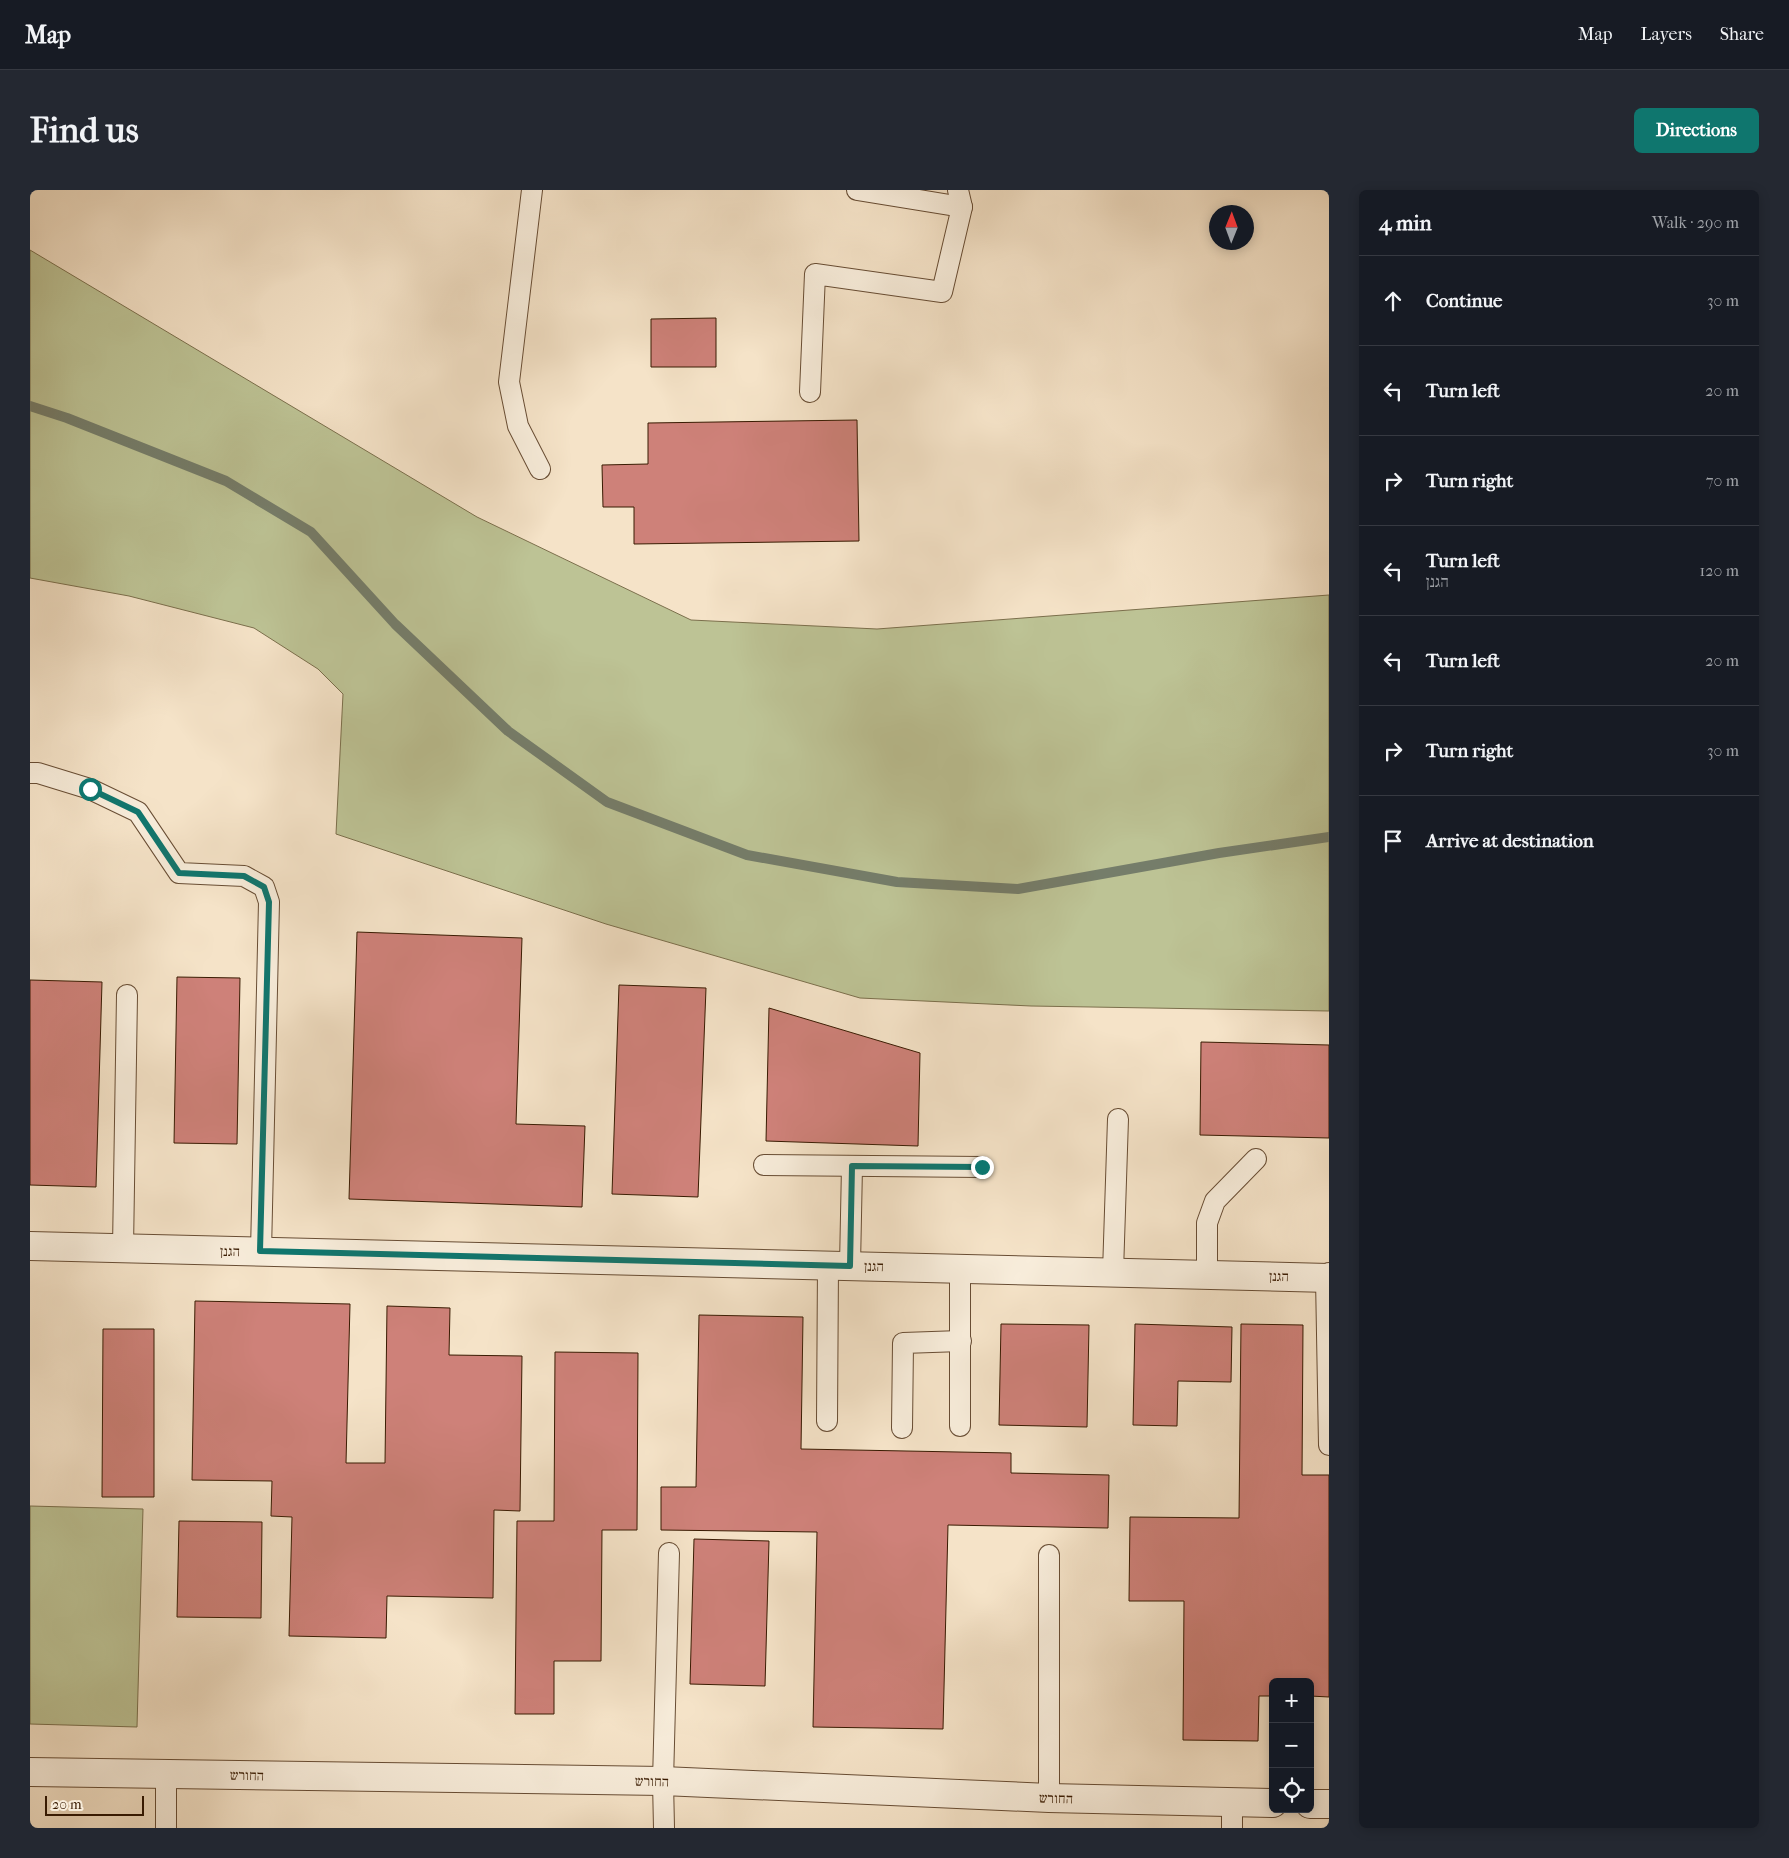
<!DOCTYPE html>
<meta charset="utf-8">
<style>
:root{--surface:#171b24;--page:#242831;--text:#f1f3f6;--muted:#9ea1a6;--line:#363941;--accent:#0f766e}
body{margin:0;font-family:"IM FELL French Canon","Frank Ruhl Libre",serif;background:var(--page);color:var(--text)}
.controls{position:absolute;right:15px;bottom:15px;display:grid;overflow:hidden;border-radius:8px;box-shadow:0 2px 12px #0003}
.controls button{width:45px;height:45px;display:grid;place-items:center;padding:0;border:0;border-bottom:1px solid var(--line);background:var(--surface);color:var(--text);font:25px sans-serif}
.compass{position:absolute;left:1179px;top:15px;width:45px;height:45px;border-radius:50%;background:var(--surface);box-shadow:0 2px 12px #0003;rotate:1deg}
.scale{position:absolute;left:15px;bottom:12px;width:99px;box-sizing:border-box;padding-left:5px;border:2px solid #391b02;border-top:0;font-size:14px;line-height:18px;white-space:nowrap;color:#391b02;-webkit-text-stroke:4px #f8eddb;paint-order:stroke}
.stop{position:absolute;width:15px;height:15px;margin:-11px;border:4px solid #0f766e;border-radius:50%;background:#fff}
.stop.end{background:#0f766e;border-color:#fff;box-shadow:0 1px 5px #0008}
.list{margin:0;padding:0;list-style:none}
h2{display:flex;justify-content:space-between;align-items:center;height:65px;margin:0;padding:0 20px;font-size:21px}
h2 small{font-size:16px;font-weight:400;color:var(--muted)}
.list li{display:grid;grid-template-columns:32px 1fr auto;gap:15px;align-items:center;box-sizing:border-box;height:90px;padding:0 20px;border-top:1px solid var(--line)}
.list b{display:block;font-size:19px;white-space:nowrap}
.list p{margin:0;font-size:16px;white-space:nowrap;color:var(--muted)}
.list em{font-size:16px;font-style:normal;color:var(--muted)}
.icon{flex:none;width:28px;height:28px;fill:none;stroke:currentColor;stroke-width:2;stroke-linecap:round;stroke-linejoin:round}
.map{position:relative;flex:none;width:1299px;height:1638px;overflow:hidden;border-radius:8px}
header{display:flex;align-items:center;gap:30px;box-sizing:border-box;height:70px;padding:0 25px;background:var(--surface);border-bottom:1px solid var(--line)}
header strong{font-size:24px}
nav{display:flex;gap:28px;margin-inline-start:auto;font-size:18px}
.intro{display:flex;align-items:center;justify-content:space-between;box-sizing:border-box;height:120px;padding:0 30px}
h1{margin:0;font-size:35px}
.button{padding:12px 22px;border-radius:8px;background:var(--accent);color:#fff;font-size:18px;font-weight:700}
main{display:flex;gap:30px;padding:0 30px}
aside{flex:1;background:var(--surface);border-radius:8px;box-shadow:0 2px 12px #0003}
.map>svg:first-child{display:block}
.green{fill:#bdc395;stroke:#7b6f4c}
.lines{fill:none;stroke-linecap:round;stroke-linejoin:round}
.stream{stroke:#757d6a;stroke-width:10}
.building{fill:#ce8179;stroke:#391b02}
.lane-casing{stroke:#684d34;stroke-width:22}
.street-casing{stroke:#684d34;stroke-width:30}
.lane{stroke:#f8eddb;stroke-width:20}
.street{stroke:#f8eddb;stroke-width:28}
.route{stroke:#0f766e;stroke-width:6}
.labels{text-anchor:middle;stroke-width:4;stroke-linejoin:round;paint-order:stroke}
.street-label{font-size:14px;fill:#391b02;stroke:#f8eddb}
</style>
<header>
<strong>Map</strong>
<nav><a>Map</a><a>Layers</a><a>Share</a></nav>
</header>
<div class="intro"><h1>Find us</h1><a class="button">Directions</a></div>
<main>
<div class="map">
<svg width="1299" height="1638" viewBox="0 0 1299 1638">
<rect width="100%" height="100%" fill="#f5e3c8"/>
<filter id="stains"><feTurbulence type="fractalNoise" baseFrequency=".004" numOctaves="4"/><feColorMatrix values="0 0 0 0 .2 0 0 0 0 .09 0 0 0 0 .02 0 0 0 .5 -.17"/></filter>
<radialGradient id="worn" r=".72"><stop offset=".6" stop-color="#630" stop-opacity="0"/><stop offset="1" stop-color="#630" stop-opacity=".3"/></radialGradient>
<g class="green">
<path d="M0,60l447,267 214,103 186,9 452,-34v416l-298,-5 -171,-8 -254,-74 -270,-90 7,-140 -25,-25 -64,-41 -125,-32 -99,-18z"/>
<path d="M0,1316l113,3 -6,218 -107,-3z"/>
</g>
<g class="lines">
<path class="stream" d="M0,216l37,12 159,63 85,51 84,92 113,107 99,71 140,53 150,27 121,7 201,-36 110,-16"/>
</g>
<g class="building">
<path d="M686,128v49h-65v-48z"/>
<path d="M827,230l2,121 -225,3v-37h-31l-1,-42 46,-1v-41z"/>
<path d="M327,742l165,6 -6,186 69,2 -3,81 -233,-8z"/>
<path d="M147,787l63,1 -3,166 -63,-1z"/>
<path d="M0,790l72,2 -6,205 -66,-2z"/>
<path d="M589,795l87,3 -8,209 -86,-3z"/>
<path d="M739,818l151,45 -2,93 -152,-5z"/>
<path d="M1171,852l128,3v93l-129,-3z"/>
<path d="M165,1111l155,3 -4,159h39l2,-157 63,2 -1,47 73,1 -2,155 -26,-1 -1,88 -106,-2 -1,42 -97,-2 3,-119 -21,-1 1,-35 -80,-1z"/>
<path d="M669,1125l104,2 -2,132 210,4v20l98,2 -1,53 -160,-3 -5,204 -130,-2 4,-195 -156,-2v-43h35z"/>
<path d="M971,1134l88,1 -2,102 -88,-2z"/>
<path d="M1105,1134l97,3 -1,55 -53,-1 -1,45 -44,-1z"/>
<path d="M1211,1134l62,1 -1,150h27v222l-19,-1v-14h-37v14h-14l-1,45 -75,-1 1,-139h-55l1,-84 109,1z"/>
<path d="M73,1139h51v168h-52z"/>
<path d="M525,1162l83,1 -1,177h-35l-1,131h-47v53h-39l2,-193h37z"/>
<path d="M149,1331l83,1 -1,96 -84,-1z"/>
<path d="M664,1349l75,2 -4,145 -75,-2z"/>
</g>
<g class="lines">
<defs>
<g id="lane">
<path d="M502,0l-23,192 9,44 22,43"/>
<path d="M827,0l105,17"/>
<path d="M780,202l5,-118 127,18 20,-85 -4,-17"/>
<path d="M0,583h8l52,16 48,23 41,61 65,3 20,11 5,15 -8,349"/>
<path d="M734,975l218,2"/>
<path d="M93,1058l4,-253"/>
<path d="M820,1075l2,-99"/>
<path d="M930,1079v157"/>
<path d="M1083,1082l5,-153"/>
<path d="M1177,1084v-51l8,-22 41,-42"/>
<path d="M797,1231l1,-156"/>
<path d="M872,1238l1,-85 58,-2"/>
<path d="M1299,1255l-3,-167 3,-5"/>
<path d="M1019,1365v243"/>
<path d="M136,1584v54"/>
<path d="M634,1638l-1,-47 6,-228"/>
<path d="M1202,1638v-26"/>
</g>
<g id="street">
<path d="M0,1056l1299,32"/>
<path d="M0,1582l633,9 386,17 224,5"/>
<path d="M1280,1614h19"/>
</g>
</defs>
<use href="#lane" class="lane-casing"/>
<use href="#street" class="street-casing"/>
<use href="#lane" class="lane"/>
<use href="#street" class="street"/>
</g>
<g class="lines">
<path class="route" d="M60,599l48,23 41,61 65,3 20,11 5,15 -9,349 590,15 2,-100 130,1"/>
</g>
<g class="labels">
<g class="street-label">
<text transform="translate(200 1061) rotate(1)" y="5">הגנן</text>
<text transform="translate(844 1076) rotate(2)" y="5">הגנן</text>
<text transform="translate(1249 1086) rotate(2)" y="5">הגנן</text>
<text transform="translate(217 1585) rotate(1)" y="5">החורש</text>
<text transform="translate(622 1591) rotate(1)" y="5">החורש</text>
<text transform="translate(1026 1608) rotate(2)" y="5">החורש</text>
</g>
</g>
<rect width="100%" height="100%" filter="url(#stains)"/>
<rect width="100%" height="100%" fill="url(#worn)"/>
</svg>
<div class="controls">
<button>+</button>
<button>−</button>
<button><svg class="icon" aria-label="locate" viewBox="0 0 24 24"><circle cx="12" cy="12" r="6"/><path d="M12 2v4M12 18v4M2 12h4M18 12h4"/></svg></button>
</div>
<svg class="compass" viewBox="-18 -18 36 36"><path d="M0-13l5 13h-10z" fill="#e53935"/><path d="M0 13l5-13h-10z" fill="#9ea1a6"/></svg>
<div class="scale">20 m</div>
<div class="stop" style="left:60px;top:599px"></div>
<div class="stop end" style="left:952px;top:977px"></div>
</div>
<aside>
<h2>4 min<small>Walk · 290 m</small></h2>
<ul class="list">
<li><svg class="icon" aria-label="ahead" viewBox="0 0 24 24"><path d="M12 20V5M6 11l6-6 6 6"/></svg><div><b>Continue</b></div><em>30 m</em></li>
<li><svg class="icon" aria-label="left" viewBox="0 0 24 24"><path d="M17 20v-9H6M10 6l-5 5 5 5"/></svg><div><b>Turn left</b></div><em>20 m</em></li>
<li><svg class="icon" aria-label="right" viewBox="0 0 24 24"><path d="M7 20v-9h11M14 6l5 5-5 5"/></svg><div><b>Turn right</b></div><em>70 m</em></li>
<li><svg class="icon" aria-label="left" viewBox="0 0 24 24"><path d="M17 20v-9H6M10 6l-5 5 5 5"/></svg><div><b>Turn left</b><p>הגנן</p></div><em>120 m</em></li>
<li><svg class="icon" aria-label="left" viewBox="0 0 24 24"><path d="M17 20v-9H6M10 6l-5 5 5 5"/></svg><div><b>Turn left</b></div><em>20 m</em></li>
<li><svg class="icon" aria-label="right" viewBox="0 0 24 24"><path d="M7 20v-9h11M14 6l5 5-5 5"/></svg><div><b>Turn right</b></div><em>30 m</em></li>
<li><svg class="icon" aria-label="arrive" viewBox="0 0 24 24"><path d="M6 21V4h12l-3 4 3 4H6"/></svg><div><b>Arrive at destination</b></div></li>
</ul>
</aside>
</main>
